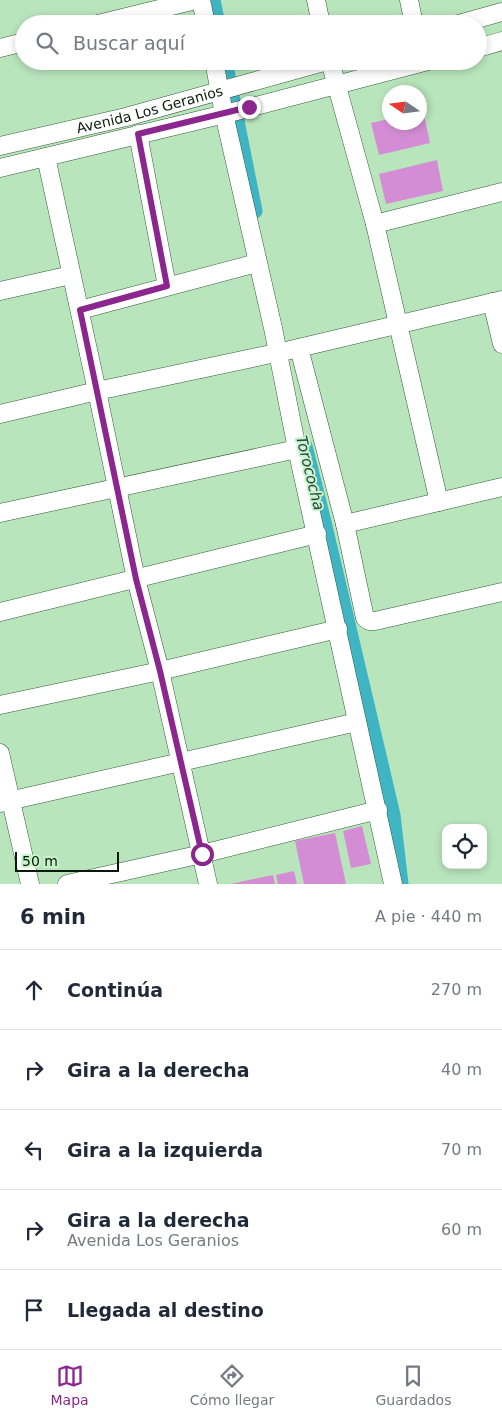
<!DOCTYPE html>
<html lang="es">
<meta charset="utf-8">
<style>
:root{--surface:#fff;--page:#f6f6f7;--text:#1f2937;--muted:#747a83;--line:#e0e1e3;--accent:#8a268e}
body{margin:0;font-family:"DejaVu Sans",sans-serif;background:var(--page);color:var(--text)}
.controls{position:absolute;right:15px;bottom:15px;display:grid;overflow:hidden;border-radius:10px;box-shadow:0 2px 8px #0003}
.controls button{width:45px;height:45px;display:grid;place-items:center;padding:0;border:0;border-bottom:1px solid var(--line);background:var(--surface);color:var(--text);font:25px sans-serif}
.compass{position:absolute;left:382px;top:85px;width:45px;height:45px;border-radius:50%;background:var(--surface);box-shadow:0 2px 8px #0003;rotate:283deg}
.scale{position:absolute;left:15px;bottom:12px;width:104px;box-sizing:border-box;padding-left:5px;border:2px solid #09190b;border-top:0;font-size:14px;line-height:18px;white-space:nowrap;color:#09190b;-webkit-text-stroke:4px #c6f3c8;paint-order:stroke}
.stop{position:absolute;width:15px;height:15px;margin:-11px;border:4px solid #8a268e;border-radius:50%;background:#fff}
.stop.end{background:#8a268e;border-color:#fff;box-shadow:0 1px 5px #0008}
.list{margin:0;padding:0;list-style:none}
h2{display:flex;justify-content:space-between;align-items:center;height:65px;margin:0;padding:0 20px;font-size:21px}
h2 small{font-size:16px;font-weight:400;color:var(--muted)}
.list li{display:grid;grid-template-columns:32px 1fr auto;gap:15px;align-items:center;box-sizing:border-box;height:80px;padding:0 20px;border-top:1px solid var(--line)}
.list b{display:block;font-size:19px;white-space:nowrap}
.list p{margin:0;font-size:16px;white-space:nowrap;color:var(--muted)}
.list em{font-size:16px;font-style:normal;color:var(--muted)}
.icon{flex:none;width:28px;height:28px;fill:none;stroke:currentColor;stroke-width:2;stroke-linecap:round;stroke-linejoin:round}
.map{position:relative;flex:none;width:502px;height:884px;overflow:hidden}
.search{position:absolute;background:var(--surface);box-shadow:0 2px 8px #0003;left:15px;right:15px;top:15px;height:55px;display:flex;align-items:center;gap:12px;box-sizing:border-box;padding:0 18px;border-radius:28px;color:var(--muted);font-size:19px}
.sheet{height:465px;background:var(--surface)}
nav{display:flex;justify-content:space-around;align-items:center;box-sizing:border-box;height:70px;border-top:1px solid var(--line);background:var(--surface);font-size:14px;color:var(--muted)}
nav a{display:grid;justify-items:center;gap:2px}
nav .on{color:var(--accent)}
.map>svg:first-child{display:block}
.green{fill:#d48dd4}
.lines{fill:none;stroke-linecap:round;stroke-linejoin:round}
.canal{stroke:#3fb4c2;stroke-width:15}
.minor-casing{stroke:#345b38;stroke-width:19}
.minor{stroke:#fff;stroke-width:18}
.route{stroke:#8a268e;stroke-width:6}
.labels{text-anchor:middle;stroke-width:4;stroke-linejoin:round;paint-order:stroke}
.street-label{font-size:14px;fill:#09190b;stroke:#c6f3c8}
.water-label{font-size:15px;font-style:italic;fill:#284245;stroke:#c6f3c8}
</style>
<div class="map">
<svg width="502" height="884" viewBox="0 0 502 884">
<rect width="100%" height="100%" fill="#b9e5bc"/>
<g class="green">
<path d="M423,110l7,33 -51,12 -8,-32 18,-4 1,3h30v-11z"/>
<path d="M437,160l6,31 -57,13 -7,-30z"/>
<path d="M362,826l9,38 -20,4 -8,-37z"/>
<path d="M335,833l11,51h-42l-9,-43z"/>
<path d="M294,871l3,13h-19l-2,-9z"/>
<path d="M273,875l2,9h-45z"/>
</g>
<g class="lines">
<g class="canal">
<path d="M213,0l5,24"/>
<path d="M225,61l30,150"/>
<path d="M305,446l20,80 68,289 8,69"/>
</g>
<defs>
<g id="minor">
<path d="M201,0l5,24"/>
<path d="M316,0l5,24"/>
<path d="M409,0l5,24"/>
<path d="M98,24l98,-24"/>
<path d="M459,24l43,-12"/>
<path d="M0,48l24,-6"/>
<path d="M478,48l24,-7"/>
<path d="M214,61l10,53 49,214 24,121 96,435"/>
<path d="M330,61l45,163 64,278"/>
<path d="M138,134l29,152"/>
<path id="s1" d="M0,146l126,-29 201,-56"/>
<path d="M46,157l51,234 39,188 24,92 48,213"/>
<path d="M0,168l229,-55 199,-52"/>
<path d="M375,224l127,-32"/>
<path d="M0,291l71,-16"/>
<path d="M492,302l10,42"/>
<path d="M80,310l177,-47"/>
<path d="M299,348l46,176 20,94 4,3h6l127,-29"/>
<path d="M0,414l97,-23 193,-41 212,-50"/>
<path d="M0,513l297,-64"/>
<path d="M345,524l157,-37"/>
<path d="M0,612l317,-78"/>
<path d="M0,705l160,-34 178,-42"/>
<path d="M0,753l30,131"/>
<path d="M0,803l357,-81"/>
<path d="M67,884l135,-30 176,-44"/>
</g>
</defs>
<use href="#minor" class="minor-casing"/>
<use href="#minor" class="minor"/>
</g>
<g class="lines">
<path class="route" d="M202,854l-42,-183 -24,-92 -56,-269 87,-24 -29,-152 111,-27"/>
</g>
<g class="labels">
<g class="street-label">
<text dy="5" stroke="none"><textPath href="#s1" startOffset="154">Avenida Los Geranios</textPath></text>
</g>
<g class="water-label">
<text transform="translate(310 473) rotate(76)" y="5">Torococha</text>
</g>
</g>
</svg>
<div class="controls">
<button><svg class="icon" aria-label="locate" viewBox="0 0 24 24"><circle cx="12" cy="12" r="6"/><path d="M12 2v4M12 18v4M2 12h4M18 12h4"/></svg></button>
</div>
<svg class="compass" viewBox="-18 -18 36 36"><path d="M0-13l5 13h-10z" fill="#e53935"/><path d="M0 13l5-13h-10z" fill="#747a83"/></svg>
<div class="scale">50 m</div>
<div class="stop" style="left:202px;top:854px"></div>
<div class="stop end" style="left:249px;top:107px"></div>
<div class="search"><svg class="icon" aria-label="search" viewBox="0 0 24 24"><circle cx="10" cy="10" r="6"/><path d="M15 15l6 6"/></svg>Buscar aquí</div>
</div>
<section class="sheet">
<h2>6 min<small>A pie · 440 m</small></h2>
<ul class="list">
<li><svg class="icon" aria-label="ahead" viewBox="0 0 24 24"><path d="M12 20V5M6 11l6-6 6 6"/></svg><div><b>Continúa</b></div><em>270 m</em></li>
<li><svg class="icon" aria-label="right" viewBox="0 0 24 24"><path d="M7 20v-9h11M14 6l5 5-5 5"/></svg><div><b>Gira a la derecha</b></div><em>40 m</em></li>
<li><svg class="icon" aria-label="left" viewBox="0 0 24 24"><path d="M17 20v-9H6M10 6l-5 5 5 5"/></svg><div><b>Gira a la izquierda</b></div><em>70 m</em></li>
<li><svg class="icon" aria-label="right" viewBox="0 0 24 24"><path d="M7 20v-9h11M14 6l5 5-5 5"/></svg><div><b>Gira a la derecha</b><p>Avenida Los Geranios</p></div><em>60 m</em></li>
<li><svg class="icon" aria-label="arrive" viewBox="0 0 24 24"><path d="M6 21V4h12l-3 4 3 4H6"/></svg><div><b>Llegada al destino</b></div></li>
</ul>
</section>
<nav>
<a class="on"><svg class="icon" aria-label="map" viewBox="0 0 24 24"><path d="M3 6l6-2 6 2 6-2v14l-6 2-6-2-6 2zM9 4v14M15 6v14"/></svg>Mapa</a>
<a><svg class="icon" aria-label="directions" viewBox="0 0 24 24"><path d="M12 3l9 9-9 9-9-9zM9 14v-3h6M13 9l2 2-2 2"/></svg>Cómo llegar</a>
<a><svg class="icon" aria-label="saved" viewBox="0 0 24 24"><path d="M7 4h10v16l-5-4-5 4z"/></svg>Guardados</a>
</nav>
